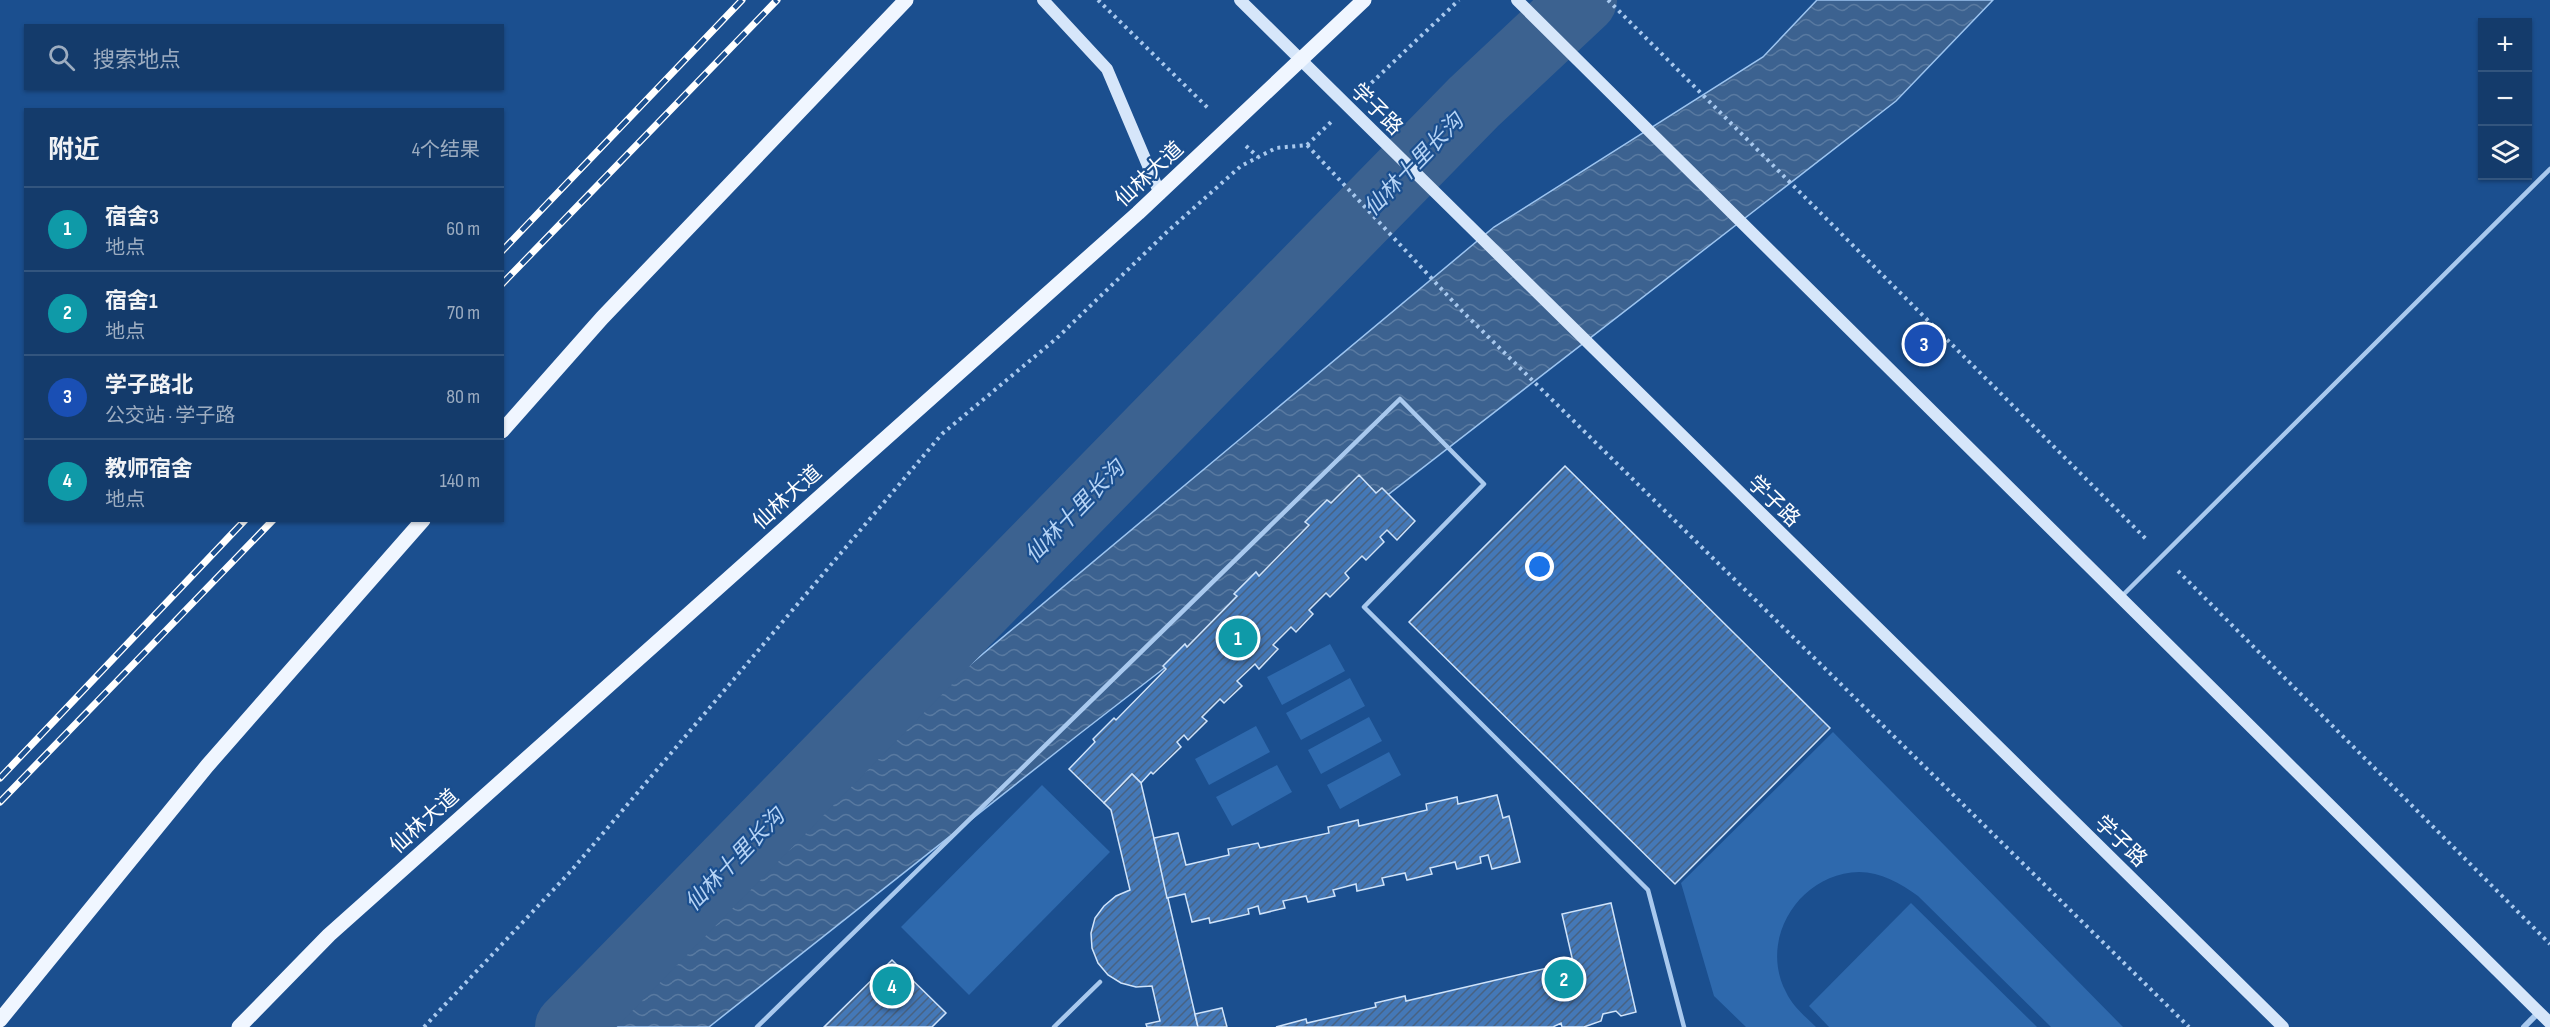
<!DOCTYPE html>
<html lang="zh">
<meta charset="utf-8">
<style>
:root{--surface:#143b6b;--page:#1d4271;--text:#f1f3f6;--muted:#9dadc1;--line:#33557e;--accent:#8abfa5}
body{margin:0;font-family:"Sofia Sans Condensed","Noto Sans SC",sans-serif;background:var(--page);color:var(--text)}
.controls{position:absolute;right:18px;top:18px;display:grid;overflow:hidden;border-radius:0px;box-shadow:0 2px 4px #0004}
.controls button{width:54px;height:54px;display:grid;place-items:center;padding:0;border:0;border-bottom:2px solid var(--line);background:var(--surface);color:var(--text);font:30px sans-serif}
.you{position:absolute;left:1540px;top:567px;width:21px;height:21px;margin:-15px;border:4px solid #fff;border-radius:50%;background:#1a73e8;box-shadow:0 0 0 9px #1a73e833}
.badge{display:grid;place-items:center;width:39px;height:39px;border-radius:50%;background:var(--accent);color:#fff;font-size:20px;font-weight:700}
.pin{position:absolute;translate:-50% -50%;border:3px solid #fff;box-shadow:0 2px 6px #0006}
.list{margin:0;padding:0;list-style:none}
h2{display:flex;justify-content:space-between;align-items:center;height:78px;margin:0;padding:0 24px;font-size:26px}
h2 small{font-size:20px;font-weight:400;color:var(--muted)}
.list li{display:grid;grid-template-columns:39px 1fr auto;gap:18px;align-items:center;box-sizing:border-box;height:84px;padding:0 24px;border-top:2px solid var(--line)}
.list b{display:block;font-size:22px;white-space:nowrap}
.list p{margin:0;font-size:20px;white-space:nowrap;color:var(--muted)}
.list em{font-size:20px;font-style:normal;color:var(--muted)}
.icon{flex:none;width:33px;height:33px;fill:none;stroke:currentColor;stroke-width:2;stroke-linecap:round;stroke-linejoin:round}
.map{position:relative;flex:none;width:2550px;height:1027px;overflow:hidden}
.search{position:absolute;background:var(--surface);box-shadow:0 2px 4px #0004;left:24px;top:24px;width:480px;height:66px;display:flex;align-items:center;gap:15px;box-sizing:border-box;padding:0 21px;border-radius:0px;color:var(--muted);font-size:22px}
.panel{position:absolute;background:var(--surface);box-shadow:0 2px 4px #0004;left:24px;top:108px;width:480px;height:414px;border-radius:0px}
.map>svg:first-child{display:block}
.green{fill:#2e69ad}
.water{fill:url(#water-waves);stroke:#9cc4f0;stroke-width:1.5}
.lines{fill:none;stroke-linecap:round;stroke-linejoin:round}
.river{stroke:#3c6290;stroke-width:68}
.building{fill:url(#building-hatch);stroke:#cfe3fa;stroke-width:1.5}
.path{stroke:#a9c9ee;stroke-width:4;stroke-dasharray:3 4.5;stroke-linecap:butt}
.lane{stroke:#a9c9ee;stroke-width:4.5}
.street{stroke:#a9c9ee;stroke-width:6}
.secondary{stroke:#d6e6fa;stroke-width:12}
.primary{stroke:#f0f6ff;stroke-width:15}
.rail-casing{stroke:#fff;stroke-width:7}
.rail{stroke:#1b4f8f;stroke-width:4.5;stroke-dasharray:14;stroke-linecap:butt}
.labels{text-anchor:middle;stroke-width:4.5;stroke-linejoin:round;paint-order:stroke}
.street-label{font-size:21px;fill:#fff;stroke:#1b4f8f}
.water-label{font-size:22px;font-style:italic;fill:#b5d3f5;stroke:#1b4f8f}
</style>
<div class="map">
<svg width="2550" height="1027" viewBox="0 0 2550 1027">
<defs>
<pattern id="water-waves" width="16" height="10" patternUnits="userSpaceOnUse" patternTransform="scale(1.5)"><rect width="16" height="10" fill="#3c6290"/><path d="M0 5q4-4 8 0t8 0" fill="none" stroke="#597aa1"/></pattern>
<pattern id="building-hatch" width="6" height="6" patternUnits="userSpaceOnUse" patternTransform="scale(1.5)"><rect width="6" height="6" fill="#4478b7"/><path d="M-1 1l2-2M0 6l6-6M5 7l2-2" fill="none" stroke="#486282"/></pattern>
</defs>
<rect width="100%" height="100%" fill="#1b4f8f"/>
<g class="green">
<path d="M1330,644l15,27 -63,34 -15,-28z"/>
<path d="M1350,678l15,28 -64,34 -15,-27z"/>
<path d="M1369,717l13,24 -61,33 -13,-24z"/>
<path d="M1256,726l14,26 -61,33 -14,-26z"/>
<path d="M1833,732l290,295h-72l-133,-131c-18,-13 -37,-24 -59,-24 -59,1 -101,67 -73,120 7,15 19,24 30,35h-70l-32,-31 -33,-113z"/>
<path d="M1389,752l12,23 -61,34 -13,-24z"/>
<path d="M1277,765l15,27 -60,34 -16,-29z"/>
<path d="M1042,785l68,67 -141,143 -68,-68z"/>
<path d="M1911,903l126,124h-208l-20,-21z"/>
</g>
<path class="water" d="M1817,0h176l-97,101 -818,634 -369,292h-173l958,-800 269,-170z"/>
<g class="lines">
<path class="river" d="M569,1027l905,-925 109,-102"/>
</g>
<g class="building">
<path d="M1565,466l265,262 -155,156 -266,-262z"/>
<path d="M1359,475l17,18 6,-5 33,33 -18,19 -10,-10 -7,7 4,5 -18,18 -4,-4 -17,17 4,5 -19,19 -4,-4 -17,17 4,4 -17,18 -5,-5 -18,18 5,4 -19,20 -4,-5 -18,17 5,5 -18,17 -4,-4 -18,18 5,4 -19,19 -4,-5 -7,7 4,5 -28,27 -2,-2 -10,11 -9,-9 -28,29 -35,-34 26,-27 -2,-3 21,-21 2,2 50,-51 -3,-3 22,-22 2,3 50,-51 -3,-2 22,-22 3,4 50,-51 -4,-3 22,-22 4,3z"/>
<path d="M1132,774l9,9 57,244h-51l-1,-3 14,-3 -8,-35 -16,1 -15,-4 -13,-8 -10,-12 -6,-15 -1,-15 4,-15 9,-12 12,-10 14,-6 -19,-80 -7,-7z"/>
<path d="M1497,795l6,23 6,-2 11,46 -28,7 -4,-14 -8,2 1,6 -24,6 -2,-7 -25,6 2,6 -25,6 -2,-7 -23,5 2,7 -27,6 -1,-7 -23,6 2,6 -27,6 -2,-6 -23,5 2,7 -25,6 -2,-8 -10,3 1,5 -39,9 -1,-5 -17,4 -7,-28 -18,4 -13,-60 24,-5 8,32 43,-10 -1,-6 30,-6 2,5 69,-15 -1,-6 30,-7 1,6 68,-16 -1,-6 31,-7 1,7z"/>
<path d="M1611,903l25,109 -15,4 -5,-5 -13,3 -2,7 -17,6h-22l-1,-4 -8,4h-277l30,-8 1,4 69,-16 -1,-4 30,-7 1,5 167,-39 -11,-48z"/>
<path d="M892,960l54,53 -14,14h-108z"/>
<path d="M1222,1008l5,19h-29l-3,-13z"/>
</g>
<g class="lines">
<g class="path">
<path d="M1098,0l111,109"/>
<path d="M1608,0l539,540"/>
<path d="M1366,88l93,-88"/>
<path d="M1307,145l24,-23"/>
<path d="M1246,146l12,11"/>
<path d="M2178,571l372,373"/>
<path d="M424,1027l147,-156 371,-437 115,-96 112,-108 72,-64 35,-18 31,-3 155,166 727,716"/>
</g>
<g class="lane">
<path d="M2121,597l429,-428"/>
<path d="M757,1027l643,-628 84,85 -120,123 284,283 36,137"/>
<path d="M1054,1027l46,-45"/>
</g>
<path class="street" d="M2524,1027l15,-15"/>
<g class="secondary">
<path d="M1043,0l64,69 53,125"/>
<path d="M1240,0l1043,1027"/>
<path d="M1517,0l1033,1023"/>
</g>
<g class="primary">
<path d="M502,431l100,-113 304,-318"/>
<path d="M0,1020l207,-254 216,-246"/>
<path d="M239,1027l90,-92 809,-722 226,-213"/>
</g>
<defs>
<g id="rail">
<path d="M502,251l240,-251"/>
<path d="M502,284l275,-284"/>
<path d="M0,778l245,-258"/>
<path d="M0,802l273,-282"/>
</g>
</defs>
<use href="#rail" class="rail-casing"/>
<use href="#rail" class="rail"/>
</g>
<g class="labels">
<g class="street-label">
<text transform="translate(1377 109) rotate(45)" y="7">学子路</text>
<text transform="translate(1149 174) rotate(-43)" y="7">仙林大道</text>
<text transform="translate(787 497) rotate(-42)" y="7">仙林大道</text>
<text transform="translate(1774 501) rotate(44)" y="7">学子路</text>
<text transform="translate(424 821) rotate(-42)" y="7">仙林大道</text>
<text transform="translate(2121 841) rotate(44)" y="7">学子路</text>
</g>
<g class="water-label">
<text transform="translate(1413 164) rotate(-46)" y="8">仙林十里长沟</text>
<text transform="translate(1074 511) rotate(-46)" y="8">仙林十里长沟</text>
<text transform="translate(734 859) rotate(-46)" y="8">仙林十里长沟</text>
</g>
</g>
</svg>
<div class="controls">
<button>+</button>
<button>−</button>
<button><svg class="icon" aria-label="layers" viewBox="0 0 24 24"><path d="M12 4l9 5-9 5-9-5zM3 14l9 5 9-5"/></svg></button>
</div>
<div class="you"></div>
<div class="pin badge" style="left:1238px;top:638px;background:#0f9aa8">1</div>
<div class="pin badge" style="left:1564px;top:979px;background:#0f9aa8">2</div>
<div class="pin badge" style="left:1924px;top:344px;background:#1a4fb4">3</div>
<div class="pin badge" style="left:892px;top:986px;background:#0f9aa8">4</div>
<div class="search"><svg class="icon" aria-label="search" viewBox="0 0 24 24"><circle cx="10" cy="10" r="6"/><path d="M15 15l6 6"/></svg>搜索地点</div>
<section class="panel">
<h2>附近<small>4个结果</small></h2>
<ul class="list">
<li><span class="badge" style="background:#0f9aa8">1</span><div><b>宿舍3</b><p>地点</p></div><em>60 m</em></li>
<li><span class="badge" style="background:#0f9aa8">2</span><div><b>宿舍1</b><p>地点</p></div><em>70 m</em></li>
<li><span class="badge" style="background:#1a4fb4">3</span><div><b>学子路北</b><p>公交站 · 学子路</p></div><em>80 m</em></li>
<li><span class="badge" style="background:#0f9aa8">4</span><div><b>教师宿舍</b><p>地点</p></div><em>140 m</em></li>
</ul>
</section>
</div>
